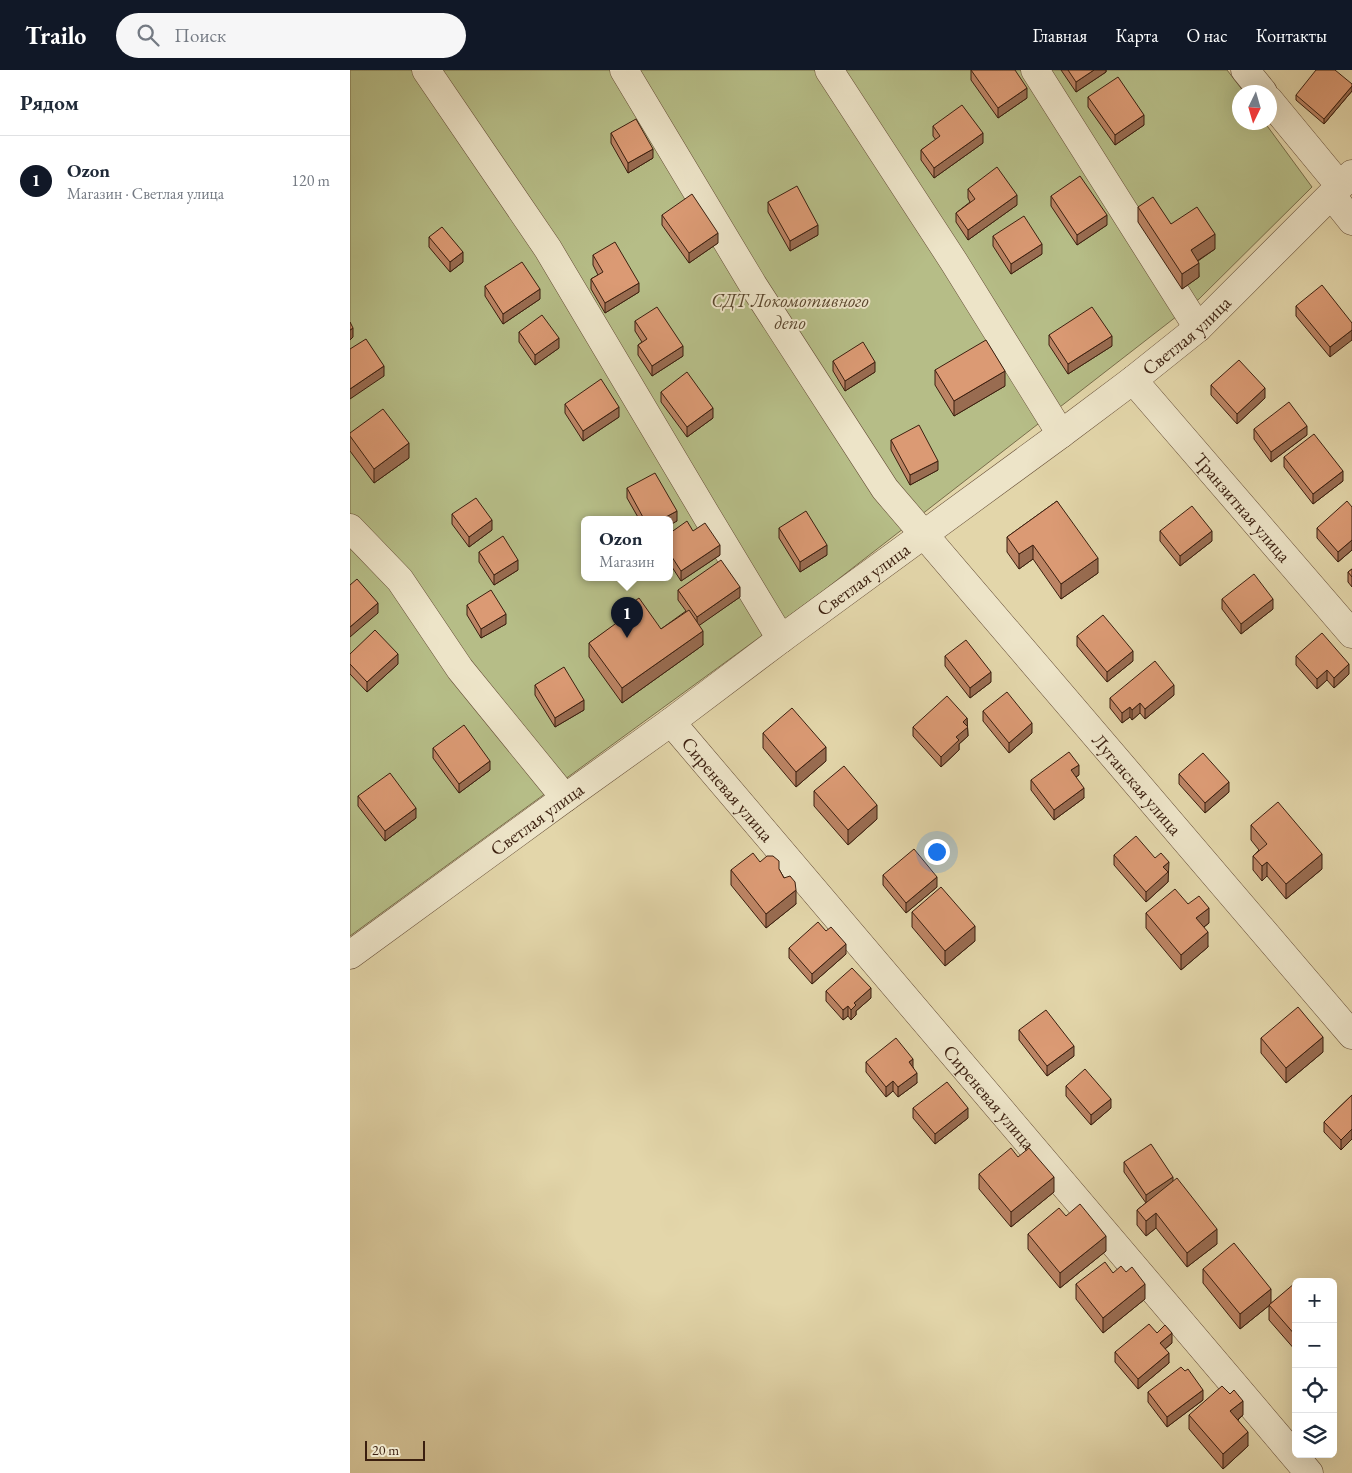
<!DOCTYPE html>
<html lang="ru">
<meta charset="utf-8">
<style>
:root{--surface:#fff;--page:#f6f6f7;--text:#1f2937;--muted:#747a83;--line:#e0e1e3;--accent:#111827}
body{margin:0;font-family:"EB Garamond",serif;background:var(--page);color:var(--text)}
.controls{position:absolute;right:15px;bottom:15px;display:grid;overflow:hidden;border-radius:8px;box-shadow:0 5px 20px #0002}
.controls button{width:45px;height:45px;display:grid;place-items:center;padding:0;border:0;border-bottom:1px solid var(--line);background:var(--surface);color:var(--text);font:25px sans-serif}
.compass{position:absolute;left:882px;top:15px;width:45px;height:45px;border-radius:50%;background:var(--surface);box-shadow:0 5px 20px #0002;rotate:185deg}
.scale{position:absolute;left:15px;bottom:12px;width:60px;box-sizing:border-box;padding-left:5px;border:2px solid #3b1f0f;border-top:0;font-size:14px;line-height:18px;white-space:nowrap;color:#3b1f0f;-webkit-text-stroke:4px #ede4c8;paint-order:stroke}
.you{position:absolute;left:586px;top:781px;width:18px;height:18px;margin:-12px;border:4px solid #fff;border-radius:50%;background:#1a73e8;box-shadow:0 0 0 8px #1a73e833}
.badge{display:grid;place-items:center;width:32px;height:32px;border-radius:50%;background:var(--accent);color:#fff;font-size:16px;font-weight:700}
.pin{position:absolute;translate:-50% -41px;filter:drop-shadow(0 1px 2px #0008)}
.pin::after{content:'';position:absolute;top:26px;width:18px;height:15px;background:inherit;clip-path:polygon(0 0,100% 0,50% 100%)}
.popup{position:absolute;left:231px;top:446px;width:92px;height:65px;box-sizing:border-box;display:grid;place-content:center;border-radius:8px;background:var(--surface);filter:drop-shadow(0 1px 4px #0005);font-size:16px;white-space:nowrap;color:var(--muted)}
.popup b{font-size:19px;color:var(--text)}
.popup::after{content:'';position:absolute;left:50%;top:100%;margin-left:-10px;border:10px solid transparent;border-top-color:var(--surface)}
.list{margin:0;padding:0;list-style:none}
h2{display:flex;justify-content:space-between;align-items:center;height:65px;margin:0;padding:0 20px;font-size:21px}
h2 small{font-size:16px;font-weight:400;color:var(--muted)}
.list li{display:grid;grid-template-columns:32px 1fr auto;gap:15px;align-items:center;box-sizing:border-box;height:90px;padding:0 20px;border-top:1px solid var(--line)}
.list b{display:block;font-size:19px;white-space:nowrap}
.list p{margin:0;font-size:16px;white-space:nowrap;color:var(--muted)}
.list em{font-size:16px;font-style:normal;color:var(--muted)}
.icon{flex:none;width:28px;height:28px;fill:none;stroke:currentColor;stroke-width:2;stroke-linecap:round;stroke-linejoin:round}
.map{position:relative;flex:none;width:1002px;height:1403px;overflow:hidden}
header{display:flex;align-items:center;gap:30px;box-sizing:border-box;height:70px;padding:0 25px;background:var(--accent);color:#fff}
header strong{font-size:24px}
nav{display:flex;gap:28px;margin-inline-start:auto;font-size:18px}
.search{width:350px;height:45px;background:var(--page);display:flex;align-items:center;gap:12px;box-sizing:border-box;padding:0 18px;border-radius:28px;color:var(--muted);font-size:19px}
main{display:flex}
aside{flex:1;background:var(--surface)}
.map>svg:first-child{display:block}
.green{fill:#b6bd87;stroke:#786e4b;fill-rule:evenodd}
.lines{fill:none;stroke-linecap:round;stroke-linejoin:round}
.minor-casing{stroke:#654d36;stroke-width:29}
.minor{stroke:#ede4c8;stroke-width:28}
.wall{fill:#bc8464;stroke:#3b1f0f}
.shaded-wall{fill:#996c51;stroke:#3b1f0f}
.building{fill:#db9a74;stroke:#3b1f0f}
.labels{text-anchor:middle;stroke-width:4;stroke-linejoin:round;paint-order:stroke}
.park-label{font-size:19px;font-style:italic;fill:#5a462d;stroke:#ede4c8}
.street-label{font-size:19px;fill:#3b1f0f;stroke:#ede4c8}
</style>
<header>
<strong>Trailo</strong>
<div class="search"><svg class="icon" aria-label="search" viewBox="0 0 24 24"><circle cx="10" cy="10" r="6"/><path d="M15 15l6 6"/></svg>Поиск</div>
<nav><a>Главная</a><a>Карта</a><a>О нас</a><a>Контакты</a></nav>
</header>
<main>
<aside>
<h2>Рядом<small></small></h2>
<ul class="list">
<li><span class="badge">1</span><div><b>Ozon</b><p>Магазин · Светлая улица</p></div><em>120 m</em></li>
</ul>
</aside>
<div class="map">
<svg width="1002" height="1403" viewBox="0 0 1002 1403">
<rect width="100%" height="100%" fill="#e3d6aa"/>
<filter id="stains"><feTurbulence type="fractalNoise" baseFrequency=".004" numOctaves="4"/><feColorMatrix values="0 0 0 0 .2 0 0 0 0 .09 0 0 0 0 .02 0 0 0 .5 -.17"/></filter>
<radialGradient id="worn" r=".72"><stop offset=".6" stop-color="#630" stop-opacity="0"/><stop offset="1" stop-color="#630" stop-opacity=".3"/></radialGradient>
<path class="green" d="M0,0h877l17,22h-5v30l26,1 47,64 -113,112 -376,292 -473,345zM234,449h86v58h-86z"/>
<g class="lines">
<defs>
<g id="minor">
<path d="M76,0l122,179 160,269 73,121"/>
<path id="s1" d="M274,0l129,215 132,204 467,546"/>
<path d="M479,0l125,192 107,172"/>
<path d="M685,0l163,258"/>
<path d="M895,0l18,22"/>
<path d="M919,30l71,86"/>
<path d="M982,126l20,25"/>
<path id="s2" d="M783,310l219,254"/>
<path d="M0,458l50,52 60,89 105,129"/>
<path id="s3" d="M321,652l638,751"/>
<path id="s4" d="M0,885l215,-157 106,-76 110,-83 280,-205 72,-54 65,-52 154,-154"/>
</g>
</defs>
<use href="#minor" class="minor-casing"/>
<use href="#minor" class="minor"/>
</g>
<g class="wall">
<path d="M621,0l56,28 -29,20 -27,-38z"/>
<path d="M711,0h45v2l-30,20z"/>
<path d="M1002,14v7l-28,33 -28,-24v-5z"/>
<path d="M738,27l56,28 -29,20 -27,-38z"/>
<path d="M583,56l50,17 -49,35 -13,-18v-10l15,-10 -3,-4z"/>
<path d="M261,63l42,25 -25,15 -17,-30z"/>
<path d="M618,119l49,16 -49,35 -12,-18v-9l14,-11 -2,-4z"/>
<path d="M701,126l56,29 -30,20 -26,-39z"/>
<path d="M418,132l50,33 -28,16 -22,-39z"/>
<path d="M788,137l33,17 44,25 -17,12 1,16 -17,12 -44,-67z"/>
<path d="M312,145l56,28 -29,20 -27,-38z"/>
<path d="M643,166l49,18 -31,20 -18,-28z"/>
<path d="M79,167l34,25 -13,10 -21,-25z"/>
<path d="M243,185l46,37 -34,21 -14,-24v-10l7,-4 -5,-10z"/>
<path d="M135,216l55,13 -37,25 -18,-28z"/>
<path d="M946,236l56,17 -22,34 -34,-41z"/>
<path d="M285,251l48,35 -31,20 -14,-21v-10l4,-3 -7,-11z"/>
<path d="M169,262l40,16 -24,17 -16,-23z"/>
<path d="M699,265l63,11 -44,28 -19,-29z"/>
<path d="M483,291l42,11 -30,19 -12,-20z"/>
<path d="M585,300l70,16 -51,30 -19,-31z"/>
<path d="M861,315l54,13 -28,26 -26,-29z"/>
<path d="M311,322l52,26 -26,19 -26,-35z"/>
<path d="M215,334l54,13 -36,24 -18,-28z"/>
<path d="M904,359l53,6 -36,27 -17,-23z"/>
<path d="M0,363l59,25 -35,25 -24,-32z"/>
<path d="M541,370l47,30 -28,15 -19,-35z"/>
<path d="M934,387l59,24 -30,23 -29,-37z"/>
<path d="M277,418l50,33 -7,-2h-31l-12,-21z"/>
<path d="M707,431l41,72 -37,26 -28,-40 -14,10 -12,-17v-15z"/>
<path d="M1002,437v43l-14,12 -21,-24v-10z"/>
<path d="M102,444l40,16 -23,17 -17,-23z"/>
<path d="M429,458l48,27 -27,17 -21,-34z"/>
<path d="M343,461l27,24 -39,26 -11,-17v-31z"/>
<path d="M810,461l52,10 -32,25 -20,-25z"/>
<path d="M129,482l39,18 -24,15 -15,-23z"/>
<path d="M1002,499v18l-4,-5v-10z"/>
<path d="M328,520l62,7 -41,28 4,20 -81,58 -33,-46v-14l33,-23v-10l39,19 25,-18 -8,-11z"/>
<path d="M872,529l51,10 -32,25 -19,-25z"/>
<path d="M117,535l39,19 -25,14 -14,-23z"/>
<path d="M727,566l56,25 -26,21 -30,-36z"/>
<path d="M0,584l48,10 -31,28 -17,-18z"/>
<path d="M595,586l46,26 -21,16 -25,-32z"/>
<path d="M946,586l53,18 -15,14 -7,-8 -10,9 -21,-24z"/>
<path d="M185,615l49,25 -29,17 -20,-32z"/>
<path d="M824,625l-29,24 -5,-6 -8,7 -2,-3 -8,6 -12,-15v-10z"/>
<path d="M633,641l49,22 -23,20 -26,-32z"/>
<path d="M617,648l1,18 -9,8v6l-18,17 -28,-31v-9z"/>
<path d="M413,663l63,28 -30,26 -33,-39z"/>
<path d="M83,678l57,22 -31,23 -26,-35z"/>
<path d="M829,704l50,18 -24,21 -26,-29z"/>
<path d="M729,705l-3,2 8,21 -30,22 -23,-30v-10z"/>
<path d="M464,721l63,28 -29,26 -34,-39z"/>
<path d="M8,726l58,22 -31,23 -27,-35z"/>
<path d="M901,755l71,44 -36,30 -19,-23 -5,5 -9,-11v-14l6,-6 -8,-10z"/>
<path d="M764,785l55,17 -1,1v9l-22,20 -32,-37z"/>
<path d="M410,792l19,7 5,9 12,26 -30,24 -35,-43v-15z"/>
<path d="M533,805l54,12 -31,26 -23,-28z"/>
<path d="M838,834l21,19 -5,4 4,20 -27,23 -35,-42v-15z"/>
<path d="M562,842l63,29 -30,25 -33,-39z"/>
<path d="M476,861l20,23 -34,30 -23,-26v-10z"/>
<path d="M476,921l45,7 -15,13v4l-5,5 -3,-4 -5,4 -17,-19z"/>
<path d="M669,960l55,26 -27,20 -28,-36z"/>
<path d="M911,968l62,14 -37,31 -25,-30z"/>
<path d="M516,992l47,5 4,16 -19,14 -5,-6 -7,6 -20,-25z"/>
<path d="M716,1016l45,22 -20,17 -25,-29z"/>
<path d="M1002,1025l-11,55 -17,-18v-10z"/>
<path d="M563,1038l55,10 -33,26 -22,-26z"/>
<path d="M668,1087l36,35 -43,35 -32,-38v-15z"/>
<path d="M774,1092l49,20 44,62 -30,23 -31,-39 -10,8 -9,-11v-15l9,-7 -22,-31z"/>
<path d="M678,1164l78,17 -46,37 -32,-39z"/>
<path d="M853,1199l68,35 -31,25 -37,-46z"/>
<path d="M763,1203l32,26 -42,34 -27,-34v-15z"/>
<path d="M946,1214v67l-27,-31v-15z"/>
<path d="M807,1263l15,10 -7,6 4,14 -31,26 -23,-27v-10z"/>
<path d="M798,1322l55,8 -36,27 -19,-25z"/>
<path d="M839,1345h54l-5,5 10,26 -25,23 -34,-40z"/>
</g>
<g class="shaded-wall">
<path d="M744,0h12v2l-30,20v-10z"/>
<path d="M1002,16v5l-28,33v-5z"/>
<path d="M677,18v10l-29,20v-10z"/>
<path d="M794,45v10l-29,20v-10z"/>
<path d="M633,63v10l-49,35v-10z"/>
<path d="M303,79v9l-25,15v-10z"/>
<path d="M667,125v10l-49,35v-10z"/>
<path d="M757,145v10l-30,20v-10z"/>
<path d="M468,155v10l-28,16v-10z"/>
<path d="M368,163v10l-29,20v-10z"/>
<path d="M865,164v15l-24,16v-15z"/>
<path d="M692,174v10l-31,20v-10z"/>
<path d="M113,182v10l-13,10v-10z"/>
<path d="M849,193v14l-17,12v-15z"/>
<path d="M289,213v9l-34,21v-10z"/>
<path d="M190,219v10l-37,25v-10z"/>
<path d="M3,258v9l-3,3v-10z"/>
<path d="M1002,260v10l-22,17v-10z"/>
<path d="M762,266v10l-44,28v-10z"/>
<path d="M209,268v10l-24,17v-10z"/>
<path d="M333,276v10l-31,20v-10z"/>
<path d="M525,292v10l-30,19v-10z"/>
<path d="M34,296v10l-34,23v-10z"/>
<path d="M655,301v15l-51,30v-15z"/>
<path d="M915,318v10l-28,26v-10z"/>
<path d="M269,337v10l-36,24v-10z"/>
<path d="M363,338v10l-26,19v-10z"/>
<path d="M957,356v9l-36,27v-10z"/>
<path d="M59,373v15l-35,25v-14z"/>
<path d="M588,391v9l-28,15v-10z"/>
<path d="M993,401v10l-30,23v-10z"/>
<path d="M327,441v10l-7,4v-6h-8z"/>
<path d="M142,450v10l-23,17v-10z"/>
<path d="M862,461v10l-32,25v-10z"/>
<path d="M1002,470v10l-14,12v-10z"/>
<path d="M370,475v10l-39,26v-10z"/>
<path d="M477,475v10l-27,17v-10z"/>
<path d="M683,475v14l-14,10v-15z"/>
<path d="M748,488v15l-37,26v-15z"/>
<path d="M168,490v10l-24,15v-10z"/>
<path d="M390,517v10l-43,30v-10z"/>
<path d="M923,529v10l-32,25v-10z"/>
<path d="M28,533v10l-28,24v-10z"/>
<path d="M156,544v10l-25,14v-9z"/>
<path d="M353,561v14l-81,58v-15z"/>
<path d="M783,581v10l-26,21v-10z"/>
<path d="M48,584v10l-31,28v-10z"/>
<path d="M999,594v10l-15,14v-10z"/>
<path d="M977,600v10l-10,9v-10z"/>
<path d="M641,602v10l-21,16v-10z"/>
<path d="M824,615v10l-29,24v-10z"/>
<path d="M234,630v10l-29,17v-9z"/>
<path d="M790,633v10l-8,7v-10z"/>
<path d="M780,637v10l-8,6v-10z"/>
<path d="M617,648l1,18 -9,8v6l-18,17v-10l15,-20 7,-15z"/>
<path d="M682,653v10l-23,20v-10z"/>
<path d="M476,677v14l-30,26v-15z"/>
<path d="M140,691v9l-31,23v-9z"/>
<path d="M729,695v10l-8,5v-10z"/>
<path d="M879,712v10l-24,21v-10z"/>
<path d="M734,718v10l-30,22v-10z"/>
<path d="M527,735v14l-29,26v-15z"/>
<path d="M66,738v10l-31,23v-10z"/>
<path d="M972,784v15l-36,30v-15z"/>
<path d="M819,792l-1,20 -22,20v-10l17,-25z"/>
<path d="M917,792v14l-5,5v-15z"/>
<path d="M587,807v10l-31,26v-10z"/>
<path d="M446,820v14l-30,24v-14z"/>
<path d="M859,838v15l-13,10v-15z"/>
<path d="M625,856v15l-30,25v-15z"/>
<path d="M858,862v15l-27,23v-15z"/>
<path d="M496,874v10l-34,30v-10z"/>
<path d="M521,918v10l-15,13v4l-5,5v-10l3,-7z"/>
<path d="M498,936v10l-5,4v-10z"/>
<path d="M973,967v15l-37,31v-15z"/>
<path d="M724,976v10l-27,20v-10z"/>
<path d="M563,989v10l-4,-7z"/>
<path d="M567,1003v10l-19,14v-10z"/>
<path d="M543,1011v10l-7,6v-10z"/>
<path d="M761,1029v9l-20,17v-10z"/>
<path d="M618,1038v10l-33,26v-10z"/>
<path d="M1002,1059v10l-11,11v-10z"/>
<path d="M704,1107v15l-43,35v-15z"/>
<path d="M823,1107v10l-27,18v-10z"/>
<path d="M806,1143v15l-10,8v-15z"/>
<path d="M867,1159v15l-30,23v-14z"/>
<path d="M756,1166v15l-46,37v-15z"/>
<path d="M795,1214v15l-42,34v-15z"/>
<path d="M921,1219v15l-31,25v-15z"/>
<path d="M822,1263v10l-12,10v-10z"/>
<path d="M819,1283v10l-31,26v-10z"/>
<path d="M853,1320v10l-36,27v-10z"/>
<path d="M893,1331v14l-13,11v-15z"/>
<path d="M898,1362v14l-25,23v-15z"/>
</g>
<g class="building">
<path d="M621,0h44l12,18 -29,20z"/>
<path d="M718,0h26l-18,12z"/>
<path d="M966,0h19l17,14v2l-28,33 -28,-24z"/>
<path d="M768,7l26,38 -29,20 -27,-38z"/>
<path d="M612,35l21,28 -49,35 -13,-18 19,-14 -7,-10z"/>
<path d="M286,49l17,30 -25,14 -17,-30z"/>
<path d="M647,97l20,28 -49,35 -12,-17 19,-14 -7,-10z"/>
<path d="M730,106l27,39 -30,20 -26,-39z"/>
<path d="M447,116l21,39 -28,16 -22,-39z"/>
<path d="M342,124l26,39 -29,20 -27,-38z"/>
<path d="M803,127l18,27 26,-17 18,27 -24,16 8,13 -17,11 -44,-67z"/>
<path d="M674,146l18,28 -31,20 -18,-28z"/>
<path d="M92,157l21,25 -13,10 -21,-25z"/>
<path d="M265,172l24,41 -34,20 -14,-24 12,-7 -10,-17z"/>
<path d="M172,192l18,27 -37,25 -18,-28z"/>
<path d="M972,215l30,38v7l-22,17 -34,-41z"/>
<path d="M307,237l26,39 -31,20 -14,-21 9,-6 -12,-18z"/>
<path d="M742,237l20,29 -44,28 -19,-29z"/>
<path d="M192,245l17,23 -24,17 -16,-23z"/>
<path d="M0,252l3,6 -3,2z"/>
<path d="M16,269l18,27 -34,23v-40z"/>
<path d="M636,270l19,31 -51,30 -19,-31z"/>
<path d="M513,272l12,20 -30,19 -12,-20z"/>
<path d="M889,290l26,28 -28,26 -26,-29z"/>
<path d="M337,302l26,36 -26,19 -26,-35z"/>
<path d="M251,309l18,28 -36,24 -18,-27z"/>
<path d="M939,332l18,24 -36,26 -17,-23z"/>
<path d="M33,339l26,34 -35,26 -24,-33v-3z"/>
<path d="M569,355l19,36 -28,14 -19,-35z"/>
<path d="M964,364l29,37 -30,23 -29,-37z"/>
<path d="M305,403l22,38 -15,8h-18l-17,-31z"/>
<path d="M126,428l16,22 -23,17 -17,-23z"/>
<path d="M707,431l41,57 -37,26 -28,-39 -14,9 -12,-17z"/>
<path d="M997,431l5,6v33l-14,12 -21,-24z"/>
<path d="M842,436l20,25 -32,25 -20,-25z"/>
<path d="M456,441l21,34 -27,17 -21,-34z"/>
<path d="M337,451l6,10 12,-8 15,22 -39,26 -11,-17v-21z"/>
<path d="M153,466l15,24 -24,15 -15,-23z"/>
<path d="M371,490l19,27 -43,30 -19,-27z"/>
<path d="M1002,499v8l-4,-5z"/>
<path d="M904,504l19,25 -32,25 -19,-25z"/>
<path d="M7,509l21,24 -28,24v-42z"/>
<path d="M141,520l15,24 -25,15 -14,-24z"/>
<path d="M289,528l22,31 28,-19 14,21 -81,57 -33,-45 37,-27 -4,-6z"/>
<path d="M753,545l30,36 -26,21 -30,-36z"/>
<path d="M25,560l23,24 -31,28 -17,-18v-10z"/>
<path d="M972,563l27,31 -15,14 -7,-8 -10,9 -21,-23z"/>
<path d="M616,570l25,32 -21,16 -25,-32z"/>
<path d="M805,591l19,24 -29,24 -5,-6 -8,7 -2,-3 -8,6 -12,-15z"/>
<path d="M214,597l20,33 -29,18 -20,-33z"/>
<path d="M657,622l25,31 -23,20 -26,-32z"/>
<path d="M597,626l20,22 -4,4 5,5 -12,10 3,3 -18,17 -28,-30z"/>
<path d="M442,638l34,39 -30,25 -33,-39z"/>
<path d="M114,655l26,36 -31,23 -26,-36z"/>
<path d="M719,682l10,13 -8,5 13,18 -30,22 -23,-30z"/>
<path d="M853,683l26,29 -24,21 -26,-29z"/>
<path d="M494,696l33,39 -29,25 -34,-39z"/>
<path d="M40,703l26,35 -31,23 -27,-35z"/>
<path d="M928,732l44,52 -36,30 -19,-22 -5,4 -9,-10 14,-12 -16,-19z"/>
<path d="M786,766l19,22 6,-5 8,9 -6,5 5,5 -22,20 -32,-37z"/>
<path d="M564,779l23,28 -31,26 -23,-28z"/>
<path d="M403,783l7,9 7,-6h6l6,5v8l5,9 6,-2 5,6 1,8 -30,24 -35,-44z"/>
<path d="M591,817l34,39 -30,25 -33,-39z"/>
<path d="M825,819l13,15 11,-8 10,12 -13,10 12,14 -27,23 -35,-42z"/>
<path d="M468,852l8,9 5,-4 15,17 -34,30 -23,-26z"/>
<path d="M502,898l19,20 -17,15 2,2 -5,5 -3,-4 -5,4 -17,-19z"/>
<path d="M948,937l25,30 -37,31 -25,-30z"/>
<path d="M696,940l28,36 -27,20 -28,-36z"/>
<path d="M546,968l17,21 -4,3 8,11 -19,14 -5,-6 -7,6 -20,-25z"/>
<path d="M735,999l26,30 -20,16 -25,-29z"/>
<path d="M597,1012l21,26 -33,26 -22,-26z"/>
<path d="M1002,1025v34l-11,11 -17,-18z"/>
<path d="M801,1074l22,33 -27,18 -22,-33z"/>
<path d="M661,1078l7,9 11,-9 25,29 -43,35 -32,-38z"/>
<path d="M827,1108l40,51 -30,24 -31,-40 -10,8 -9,-11z"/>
<path d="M730,1134l26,32 -46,37 -32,-39 31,-26 7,8z"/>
<path d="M884,1173l37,46 -31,25 -37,-45z"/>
<path d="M755,1192l8,11 8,-7 5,6 6,-5 13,17 -42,34 -27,-34z"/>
<path d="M945,1213l1,1v52l-27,-31z"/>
<path d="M799,1254l8,9 8,-8 7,8 -12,10 9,10 -31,26 -23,-27z"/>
<path d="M831,1297l4,4 3,-2 15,21 -36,27 -19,-25z"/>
<path d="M872,1316l8,8 4,-4 9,11 -13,10 18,21 -25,22 -34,-39z"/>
</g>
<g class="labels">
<g class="park-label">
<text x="440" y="237">СДТ Локомотивного<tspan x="440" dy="22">депо</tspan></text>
</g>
<g class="street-label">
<text dy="7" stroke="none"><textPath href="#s4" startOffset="1041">Светлая улица</textPath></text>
<text dy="7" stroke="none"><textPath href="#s2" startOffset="168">Транзитная улица</textPath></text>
<text dy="7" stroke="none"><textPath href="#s4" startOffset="636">Светлая улица</textPath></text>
<text dy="7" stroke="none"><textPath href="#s1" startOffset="882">Луганская улица</textPath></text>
<text dy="7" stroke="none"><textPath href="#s3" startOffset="88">Сиреневая улица</textPath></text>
<text dy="7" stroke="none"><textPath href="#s4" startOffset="231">Светлая улица</textPath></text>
<text dy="7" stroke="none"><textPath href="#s3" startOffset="492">Сиреневая улица</textPath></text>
</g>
</g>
<rect width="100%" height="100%" filter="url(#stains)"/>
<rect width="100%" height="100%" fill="url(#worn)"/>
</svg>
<div class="controls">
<button>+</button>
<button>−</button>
<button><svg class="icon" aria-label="locate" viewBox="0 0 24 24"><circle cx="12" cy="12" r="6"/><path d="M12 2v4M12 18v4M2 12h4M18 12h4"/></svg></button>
<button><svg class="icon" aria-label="layers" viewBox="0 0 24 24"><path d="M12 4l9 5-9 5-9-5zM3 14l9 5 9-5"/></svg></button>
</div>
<svg class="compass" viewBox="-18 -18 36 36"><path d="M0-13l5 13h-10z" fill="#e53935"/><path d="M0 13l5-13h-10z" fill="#747a83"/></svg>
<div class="scale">20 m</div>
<div class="you"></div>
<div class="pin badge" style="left:277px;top:568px">1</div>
<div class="popup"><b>Ozon</b>Магазин</div>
</div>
</main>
